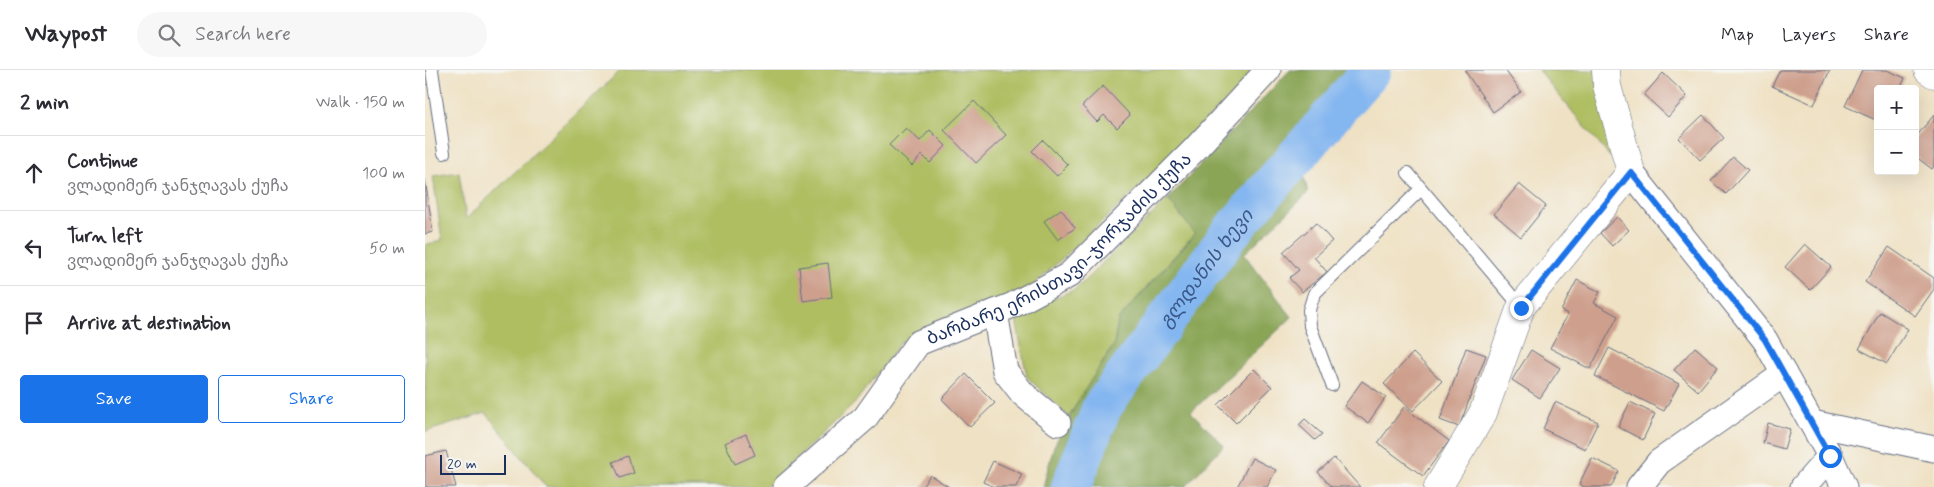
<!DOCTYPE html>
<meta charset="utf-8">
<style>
:root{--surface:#fff;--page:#f7f7f7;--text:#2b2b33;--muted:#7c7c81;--line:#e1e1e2;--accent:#1a73e8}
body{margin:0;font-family:Mynerve,"Noto Sans Georgian",sans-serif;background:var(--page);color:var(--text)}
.controls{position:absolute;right:15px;top:15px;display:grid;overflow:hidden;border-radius:5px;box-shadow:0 5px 20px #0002}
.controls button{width:45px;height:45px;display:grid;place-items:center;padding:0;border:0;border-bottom:1px solid var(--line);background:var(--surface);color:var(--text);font:25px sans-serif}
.scale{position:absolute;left:15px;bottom:12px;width:66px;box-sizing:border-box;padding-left:5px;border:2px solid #1b2f5e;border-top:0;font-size:14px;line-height:18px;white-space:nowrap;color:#1b2f5e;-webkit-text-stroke:4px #f6f6f2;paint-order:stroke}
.stop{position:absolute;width:15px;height:15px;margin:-11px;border:4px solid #1a73e8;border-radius:50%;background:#fff}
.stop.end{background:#1a73e8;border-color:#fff;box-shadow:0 1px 5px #0008}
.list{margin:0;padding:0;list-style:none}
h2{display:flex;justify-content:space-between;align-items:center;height:65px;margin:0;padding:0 20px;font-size:21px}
h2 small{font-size:16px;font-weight:400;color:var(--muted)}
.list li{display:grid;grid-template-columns:32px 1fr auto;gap:15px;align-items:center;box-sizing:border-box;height:75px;padding:0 20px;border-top:1px solid var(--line)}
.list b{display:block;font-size:19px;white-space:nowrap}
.list p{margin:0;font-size:16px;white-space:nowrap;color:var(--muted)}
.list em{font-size:16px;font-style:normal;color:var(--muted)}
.actions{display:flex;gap:10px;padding:15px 20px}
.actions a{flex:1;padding:11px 0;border:1px solid var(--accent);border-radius:5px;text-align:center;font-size:18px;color:var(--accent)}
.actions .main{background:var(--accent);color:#fff}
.icon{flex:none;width:28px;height:28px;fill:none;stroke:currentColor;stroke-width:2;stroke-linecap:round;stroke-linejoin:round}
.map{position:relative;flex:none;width:1509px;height:417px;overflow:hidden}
header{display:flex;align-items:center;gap:30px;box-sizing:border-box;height:70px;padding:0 25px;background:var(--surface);border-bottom:1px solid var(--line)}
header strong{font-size:24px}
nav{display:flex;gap:28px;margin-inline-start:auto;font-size:18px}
.search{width:350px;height:45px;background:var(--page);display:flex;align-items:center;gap:12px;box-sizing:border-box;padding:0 18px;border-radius:28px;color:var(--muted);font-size:19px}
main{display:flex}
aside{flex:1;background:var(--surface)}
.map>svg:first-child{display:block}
.green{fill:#aebe61;stroke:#647660}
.forest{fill:#8aa557;stroke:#526a5a}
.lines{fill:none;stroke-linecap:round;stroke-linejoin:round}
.river{stroke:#84b6f0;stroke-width:40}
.building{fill:#ce9f8c}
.lane-casing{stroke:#656d81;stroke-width:14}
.street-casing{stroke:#656d81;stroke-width:27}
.secondary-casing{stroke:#656d81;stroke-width:29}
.lane{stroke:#fff;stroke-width:12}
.street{stroke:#fff;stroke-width:25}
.secondary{stroke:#fff;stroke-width:28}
.route{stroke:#1a73e8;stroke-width:6}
.labels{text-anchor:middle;stroke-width:5;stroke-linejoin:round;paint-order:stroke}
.street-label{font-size:18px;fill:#1b2f5e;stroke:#f6f6f2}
.water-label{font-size:19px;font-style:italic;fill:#3a588a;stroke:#f6f6f2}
</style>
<header>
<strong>Waypost</strong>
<div class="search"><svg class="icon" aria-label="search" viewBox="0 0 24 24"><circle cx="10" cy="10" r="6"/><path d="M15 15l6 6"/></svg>Search here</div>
<nav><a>Map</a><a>Layers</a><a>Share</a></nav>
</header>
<main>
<aside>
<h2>2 min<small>Walk · 150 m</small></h2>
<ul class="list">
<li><svg class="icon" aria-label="ahead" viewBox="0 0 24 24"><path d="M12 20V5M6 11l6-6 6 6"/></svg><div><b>Continue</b><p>ვლადიმერ ჯანჯღავას ქუჩა</p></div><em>100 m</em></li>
<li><svg class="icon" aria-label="left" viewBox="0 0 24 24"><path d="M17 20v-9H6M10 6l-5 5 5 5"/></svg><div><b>Turn left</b><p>ვლადიმერ ჯანჯღავას ქუჩა</p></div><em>50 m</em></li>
<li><svg class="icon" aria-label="arrive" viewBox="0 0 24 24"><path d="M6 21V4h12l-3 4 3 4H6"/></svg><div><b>Arrive at destination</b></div></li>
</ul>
<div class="actions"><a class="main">Save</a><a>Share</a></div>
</aside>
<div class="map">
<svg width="1509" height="417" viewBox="0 0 1509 417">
<rect width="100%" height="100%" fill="#f6f6f2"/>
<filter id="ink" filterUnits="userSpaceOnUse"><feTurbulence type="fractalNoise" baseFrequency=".02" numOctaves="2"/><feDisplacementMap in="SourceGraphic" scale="10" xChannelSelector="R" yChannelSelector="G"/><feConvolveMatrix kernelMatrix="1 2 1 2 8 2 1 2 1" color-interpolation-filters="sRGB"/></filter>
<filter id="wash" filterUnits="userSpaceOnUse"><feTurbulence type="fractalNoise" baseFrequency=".0096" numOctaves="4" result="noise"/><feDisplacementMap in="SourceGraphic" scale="20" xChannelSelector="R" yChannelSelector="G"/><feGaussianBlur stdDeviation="1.12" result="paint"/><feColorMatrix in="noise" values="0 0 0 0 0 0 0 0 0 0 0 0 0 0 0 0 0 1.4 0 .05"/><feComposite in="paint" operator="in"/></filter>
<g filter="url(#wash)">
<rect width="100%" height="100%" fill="#efe1c3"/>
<g class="green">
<path d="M196,0h636l-116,116 -113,104 -127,52 -47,62 -88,83h-220l-60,-74 -61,19v-187l17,-5 -9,-64 26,-4 7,47z"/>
<path d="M1113,0h59l20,83 -7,4z"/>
<path d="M743,129l27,34 -77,87 -4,25 -33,51 -12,21 -42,-40 -12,-63 61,-25z"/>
</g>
<path class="forest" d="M865,0h95l-84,94 7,29 -64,61 48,63 -101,95 33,33 -39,42h-142l11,-41 27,-50 33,-51 4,-25 77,-86 -27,-35z"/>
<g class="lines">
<path class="river" id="s1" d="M646,417l31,-80 129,-175 140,-162"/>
</g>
<g id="blocks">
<g class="building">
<path d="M1041,0h39l16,22 -28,20 -28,-41z"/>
<path d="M1355,0h50l-16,35 -42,-19z"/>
<path d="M1437,0h25l18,8 -5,11h-22v32l-33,-15z"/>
<path d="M1238,3l24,23 -19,21 -24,-22z"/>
<path d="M678,16l27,29 -13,13 -13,-13 -7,7 -15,-16z"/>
<path d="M549,31l32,34 -30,28 -32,-33z"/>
<path d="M1278,45l21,23 -24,22 -21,-22z"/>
<path d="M1509,45v51l-2,3 -17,-13v-18z"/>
<path d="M481,58l14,13 10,-11 16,16 -16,17 -8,-8 -10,11 -23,-21z"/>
<path d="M618,70l25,25 -11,11 -25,-25z"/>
<path d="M1308,87l15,13 -22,24 -15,-13z"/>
<path d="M0,109l8,53 -8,2z"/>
<path d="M1094,114l27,22 -25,31 -27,-23z"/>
<path d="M636,139l14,19 -17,12 -14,-19z"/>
<path d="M1192,147l12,13 -17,16 -12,-13z"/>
<path d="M891,153l16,18 -18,16 13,15 -25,20 -13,-14 10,-8 -16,-18z"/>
<path d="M1380,174l26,23 -21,23 -25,-23z"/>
<path d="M1464,177l45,31v11l-19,27 -50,-34z"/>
<path d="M403,193l4,34 -29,4 -4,-34z"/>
<path d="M1152,210l23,12 -6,11 24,13 -28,53 -40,-21 18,-34 -7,-3z"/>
<path d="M1455,242l28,17 -21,35 -28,-15z"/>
<path d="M1270,277l23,20 -20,24 -24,-21z"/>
<path d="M1041,278l20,7 -27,72 -19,-7z"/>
<path d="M1184,278l70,36 -15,27 -69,-35z"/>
<path d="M1106,280l29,18 -20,30 -28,-18z"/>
<path d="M988,283l29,28 -29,30 -29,-27z"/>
<path d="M829,299l18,18 -36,36 -18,-18z"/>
<path d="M541,304l29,29 -25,24 -28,-28z"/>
<path d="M937,311l24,16 -18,26 -24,-17z"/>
<path d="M1130,332l43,20 -13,27 -42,-20z"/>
<path d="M1205,332l25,12 -12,26 -25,-13z"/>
<path d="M979,337l45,34 -26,35 -45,-33z"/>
<path d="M880,349l17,15 -7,6 -16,-15z"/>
<path d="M1343,353l22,6 -6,20 -21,-6z"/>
<path d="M321,364l9,21 -20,9 -10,-21z"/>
<path d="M21,381l10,36h-31v-31z"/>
<path d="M203,386l6,17 -14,5 -7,-16z"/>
<path d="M827,388l24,12 -9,17h-30z"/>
<path d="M909,388l26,29h-28l-14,-15z"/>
<path d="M1167,388l27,13 -8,16h-27l-5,-3z"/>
<path d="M568,391l29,13 -6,13h-22l-11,-5z"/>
<path d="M505,405l19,12h-27z"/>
</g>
</g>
</g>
<g filter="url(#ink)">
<use href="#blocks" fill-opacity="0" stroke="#656d81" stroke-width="1"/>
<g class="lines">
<defs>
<g id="lane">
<path d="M7,0l12,83"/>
<path d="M983,103l113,134"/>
<path d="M907,315l-22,-59 -1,-16 5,-16 107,-105"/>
</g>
<g id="street">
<path d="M1206,102l134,168 65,116 14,31"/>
<path d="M570,242l10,59 18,23 35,29"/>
<path d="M1387,353l122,26"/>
<path id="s2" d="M361,417l79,-69 53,-75 95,-38 56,-30 126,-126 73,-79"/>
<path d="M1214,417l20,-25 125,-88"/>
<path d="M1378,417l27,-31"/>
</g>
<g id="secondary">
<path d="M1503,0l6,4"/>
<path d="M1013,417l45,-74 38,-106 110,-135 -24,-86 -1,-16"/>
</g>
</defs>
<use href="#lane" class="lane-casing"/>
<use href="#street" class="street-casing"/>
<use href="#secondary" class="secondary-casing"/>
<use href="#lane" class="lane"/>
<use href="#street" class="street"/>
<use href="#secondary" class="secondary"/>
</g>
</g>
<g class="lines" filter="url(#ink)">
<path class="route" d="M1096,238l110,-136 134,168 65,116"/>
</g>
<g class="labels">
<g class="street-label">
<text dy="6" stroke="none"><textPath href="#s2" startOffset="369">ბარბარე ერისთავი-ჯორჯაძის ქუჩა</textPath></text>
</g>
<g class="water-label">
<text dy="7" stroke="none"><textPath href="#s1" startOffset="259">გლდანის ხევი</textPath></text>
</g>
</g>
</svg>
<div class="controls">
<button>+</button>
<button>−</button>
</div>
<div class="scale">20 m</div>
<div class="stop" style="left:1405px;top:386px"></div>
<div class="stop end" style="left:1096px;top:238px"></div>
</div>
</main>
